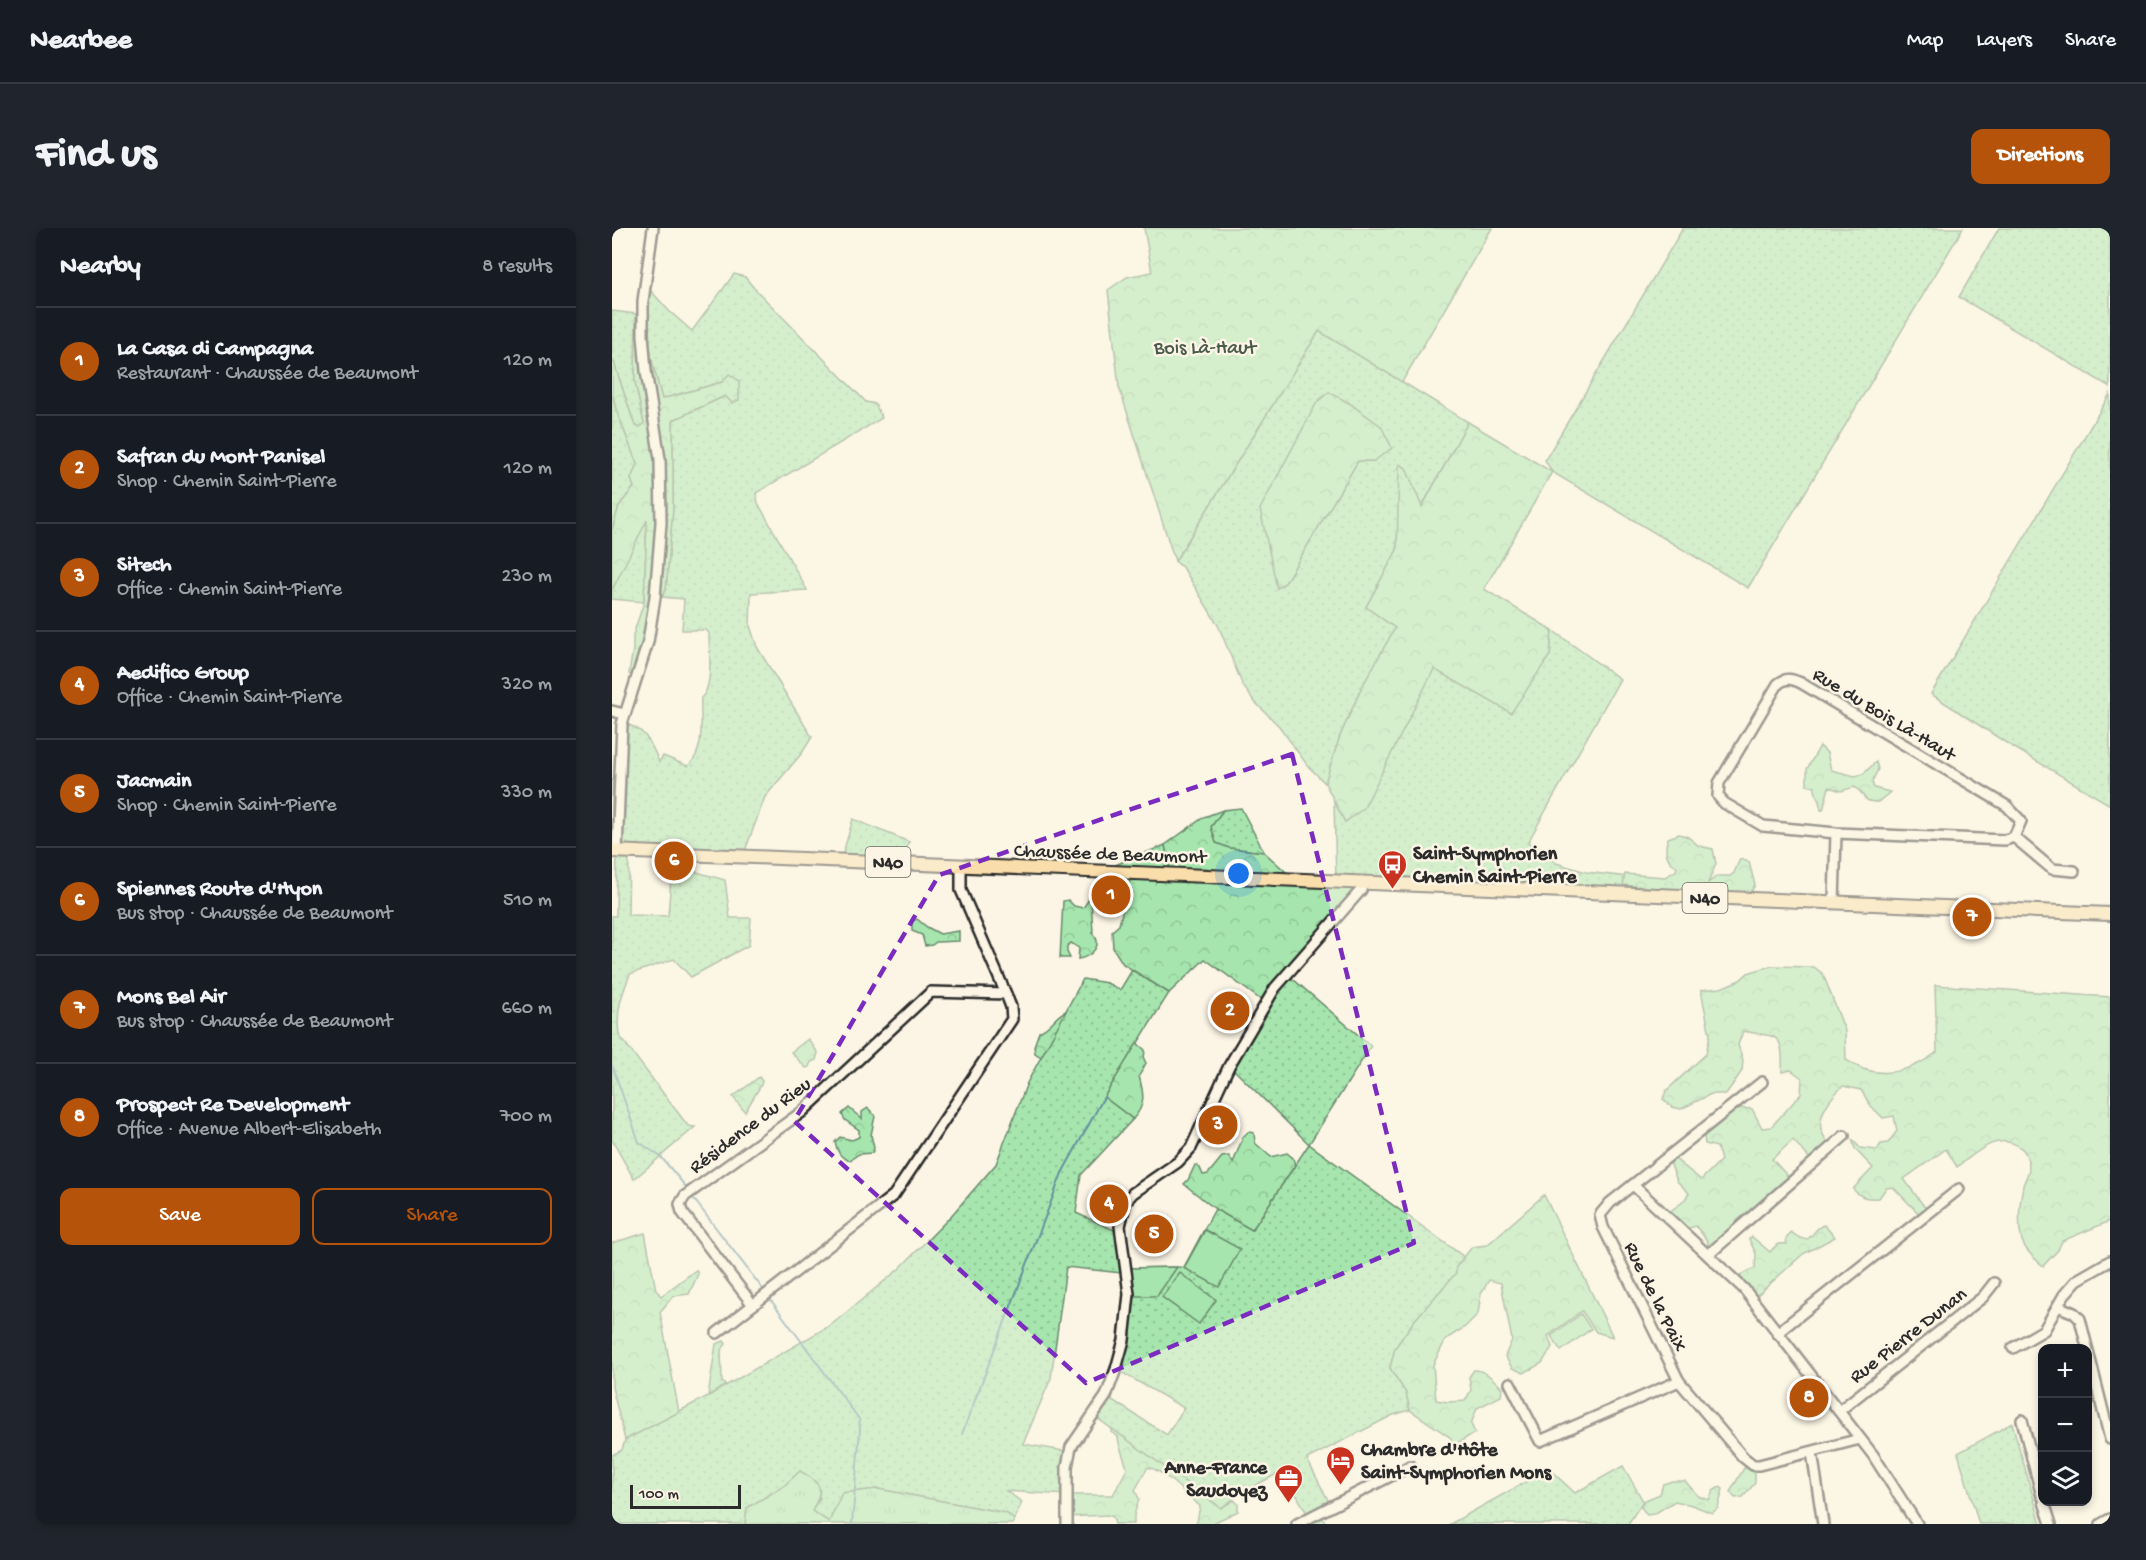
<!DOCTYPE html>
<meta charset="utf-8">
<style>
:root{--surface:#171b24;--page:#20242c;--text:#f1f3f6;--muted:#9ea1a6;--line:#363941;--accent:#b45309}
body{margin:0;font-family:"Gochi Hand",sans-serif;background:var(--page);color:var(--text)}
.controls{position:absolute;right:18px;bottom:18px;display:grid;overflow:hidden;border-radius:12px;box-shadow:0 3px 9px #0003}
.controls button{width:54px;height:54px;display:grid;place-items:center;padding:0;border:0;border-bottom:2px solid var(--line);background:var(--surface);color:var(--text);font:30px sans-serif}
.scale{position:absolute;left:18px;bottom:15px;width:111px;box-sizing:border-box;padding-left:6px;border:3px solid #2b2b2b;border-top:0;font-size:16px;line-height:21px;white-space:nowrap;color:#2b2b2b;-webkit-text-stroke:4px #fcf5e5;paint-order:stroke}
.you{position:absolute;left:627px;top:646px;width:21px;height:21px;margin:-15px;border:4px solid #fff;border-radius:50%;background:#1a73e8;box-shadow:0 0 0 9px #1a73e833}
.badge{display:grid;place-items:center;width:39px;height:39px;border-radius:50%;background:var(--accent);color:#fff;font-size:20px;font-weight:700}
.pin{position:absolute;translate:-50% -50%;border:3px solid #fff;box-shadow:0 2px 6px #0006}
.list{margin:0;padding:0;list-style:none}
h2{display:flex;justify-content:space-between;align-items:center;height:78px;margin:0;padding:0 24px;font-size:26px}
h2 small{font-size:20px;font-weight:400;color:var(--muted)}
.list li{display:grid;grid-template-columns:39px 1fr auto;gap:18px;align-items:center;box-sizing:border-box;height:108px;padding:0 24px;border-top:2px solid var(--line)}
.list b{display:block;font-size:22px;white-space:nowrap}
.list p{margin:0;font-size:20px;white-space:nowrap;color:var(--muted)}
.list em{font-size:20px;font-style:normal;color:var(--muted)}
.actions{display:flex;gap:12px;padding:18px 24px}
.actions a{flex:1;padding:14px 0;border:2px solid var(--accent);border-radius:12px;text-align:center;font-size:21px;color:var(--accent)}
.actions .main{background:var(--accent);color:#fff}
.icon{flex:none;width:33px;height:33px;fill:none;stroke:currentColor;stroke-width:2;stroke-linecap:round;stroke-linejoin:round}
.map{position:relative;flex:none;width:1498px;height:1296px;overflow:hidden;border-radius:12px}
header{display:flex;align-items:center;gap:36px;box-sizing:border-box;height:84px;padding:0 30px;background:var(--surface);border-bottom:2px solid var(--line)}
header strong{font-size:28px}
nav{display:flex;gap:33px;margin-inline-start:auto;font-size:21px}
.intro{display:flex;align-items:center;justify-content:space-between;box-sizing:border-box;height:144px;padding:0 36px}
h1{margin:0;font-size:42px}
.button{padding:15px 27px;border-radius:12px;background:var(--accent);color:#fff;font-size:21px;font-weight:700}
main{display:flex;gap:36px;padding:0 36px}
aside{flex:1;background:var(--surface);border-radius:12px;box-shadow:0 3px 9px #0003}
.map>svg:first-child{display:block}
.grass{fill:url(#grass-dots);stroke:#68886c;stroke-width:1.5;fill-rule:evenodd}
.forest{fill:url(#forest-crowns);stroke:#68886c;stroke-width:1.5}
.park{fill:url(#park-tufts);stroke:#68886c;stroke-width:1.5}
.garden{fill:#a6e6ae;stroke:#68886c;stroke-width:1.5}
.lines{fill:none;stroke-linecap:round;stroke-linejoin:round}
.stream{stroke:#63909e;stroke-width:2}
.minor-casing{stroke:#2b2b2b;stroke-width:14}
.major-casing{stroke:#2b2b2b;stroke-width:16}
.minor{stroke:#fcf5e5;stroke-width:9}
.major{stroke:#f9deab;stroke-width:12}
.marked{fill:none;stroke:#7b2cbf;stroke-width:4.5;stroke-dasharray:12 8;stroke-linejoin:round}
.labels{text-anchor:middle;stroke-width:5;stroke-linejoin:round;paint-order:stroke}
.shield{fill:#fcf5e5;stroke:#6a6863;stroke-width:1.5}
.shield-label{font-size:18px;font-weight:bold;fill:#2b2b2b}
.park-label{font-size:20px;fill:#4a5a4c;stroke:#fcf5e5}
.street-label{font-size:20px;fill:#2b2b2b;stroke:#fcf5e5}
.poi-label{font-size:20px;font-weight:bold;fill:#2b2b2b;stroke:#fcf5e5;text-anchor:start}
</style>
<header>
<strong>Nearbee</strong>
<nav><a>Map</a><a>Layers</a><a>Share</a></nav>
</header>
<div class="intro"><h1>Find us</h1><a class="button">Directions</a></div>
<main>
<aside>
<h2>Nearby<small>8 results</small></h2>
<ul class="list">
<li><span class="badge">1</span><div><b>La Casa di Campagna</b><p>Restaurant · Chaussée de Beaumont</p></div><em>120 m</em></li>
<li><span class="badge">2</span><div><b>Safran du Mont Panisel</b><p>Shop · Chemin Saint-Pierre</p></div><em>120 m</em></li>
<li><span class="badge">3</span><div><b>Sitech</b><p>Office · Chemin Saint-Pierre</p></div><em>230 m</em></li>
<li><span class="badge">4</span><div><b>Aedifico Group</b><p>Office · Chemin Saint-Pierre</p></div><em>320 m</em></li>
<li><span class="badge">5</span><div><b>Jacmain</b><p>Shop · Chemin Saint-Pierre</p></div><em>330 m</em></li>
<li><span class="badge">6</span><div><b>Spiennes Route d'Hyon</b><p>Bus stop · Chaussée de Beaumont</p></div><em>510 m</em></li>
<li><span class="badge">7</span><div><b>Mons Bel Air</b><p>Bus stop · Chaussée de Beaumont</p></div><em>660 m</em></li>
<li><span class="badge">8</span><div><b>Prospect Re Development</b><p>Office · Avenue Albert-Elisabeth</p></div><em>700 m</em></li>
</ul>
<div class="actions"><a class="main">Save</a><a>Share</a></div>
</aside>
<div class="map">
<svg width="1498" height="1296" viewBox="0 0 1498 1296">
<defs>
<pattern id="grass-dots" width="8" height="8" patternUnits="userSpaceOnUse" patternTransform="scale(1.5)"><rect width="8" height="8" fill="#a6e6ae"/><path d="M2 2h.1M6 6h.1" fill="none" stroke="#8fc596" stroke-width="1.8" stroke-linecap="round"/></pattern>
<pattern id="forest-crowns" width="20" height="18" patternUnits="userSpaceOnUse" patternTransform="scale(1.5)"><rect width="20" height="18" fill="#a6e6ae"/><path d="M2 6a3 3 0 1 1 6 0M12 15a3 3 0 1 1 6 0" fill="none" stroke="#8fc596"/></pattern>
<pattern id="park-tufts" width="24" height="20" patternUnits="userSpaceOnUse" patternTransform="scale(1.5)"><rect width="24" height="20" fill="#a6e6ae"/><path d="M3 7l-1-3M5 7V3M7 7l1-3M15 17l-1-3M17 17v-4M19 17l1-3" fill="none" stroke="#8fc596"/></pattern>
</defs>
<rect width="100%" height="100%" fill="#fcf5e5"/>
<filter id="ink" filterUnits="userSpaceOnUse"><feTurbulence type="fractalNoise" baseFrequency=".0167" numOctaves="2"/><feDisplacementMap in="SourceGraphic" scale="12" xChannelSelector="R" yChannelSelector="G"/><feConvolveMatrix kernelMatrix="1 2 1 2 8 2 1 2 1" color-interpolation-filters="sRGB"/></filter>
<g filter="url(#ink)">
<g class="grass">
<path d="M1071,0h280l-215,360 -196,-116 -7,-12z"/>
<path d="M1387,0h111v159l-151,-90z"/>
<path d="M122,46l11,3 9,11 112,114 9,2 7,14 -126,75 2,10 49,87 -56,3 -1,33 7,21 55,90 -10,16 -37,44 -22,59 -114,-4 -1,63 40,1 4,-51 53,15 5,38h21l-2,27 -58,32 -17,-18 -44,15c-9,23 -14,36 -11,61l69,91 7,1 -61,52 -22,-39v-224h4l1,-65h-5v-71h7l3,-56c22,1 30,21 37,38l4,-6 25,10c18,-16 12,-46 13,-68 13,-11 8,-47 8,-65l-3,-3h-24l2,-31 -22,-2 4,-8 7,-81v-88l52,-24 -3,-14 -60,17 -11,-41 -3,-36 -5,-5 2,-29 7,4 17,19 23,20z"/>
<path d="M0,83l24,3 -1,68 9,41 -3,4 -6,-1 -23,-69z"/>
<path d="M707,103l149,91 -47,86 -21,-43 -3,85 -31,57 29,21 -33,59 -22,49 -15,47 -17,-17 -29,-40 -24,-24 -12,-16 -25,-61 -34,-56 -9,-8zM737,175l25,58h-16l-73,122 -8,5z"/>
<path d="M0,164l4,17 21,55 -6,15 3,8 -15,19 -7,25z"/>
<path d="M1498,166v411l-102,-61 -77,-50z"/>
<path d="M35,290l-3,84 -32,-3v-9z"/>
<path d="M940,402l68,49 -92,163 28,21 30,9 50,6 2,17 -302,-14 -2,-80 11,21 19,-15 70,-139 42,25 74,-38z"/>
<path d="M629,580l23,44 -35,-4 -13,-5 -5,-16 12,-17z"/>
<path d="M241,591l56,23 -7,21 -61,-3z"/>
<path d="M553,617l6,29 -71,-3z"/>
<path d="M520,742l37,23 -65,104 29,22 -52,56 -5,38 45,20 4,35 59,-1 31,-58 37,21 57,-86 -77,-76 55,-94 84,72 -62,98 155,113 -7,9v7l-43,48 -19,27 -5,20 16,25 4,17 -17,5 -86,44 24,47 -11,6 6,12h-13l-30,-53 -37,19 -25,18 -128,-93 13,-19 61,39 17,-27 -68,-39 12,-55 -6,-41 -56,-6 -15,111 -28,66 47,8 -4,43 -60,-4 16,11 -8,18 -8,-7 -128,-24 -36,4 -13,29 -18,-11 9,-13 -20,-27 -16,15 -37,22 -2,16h-133v-69l10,-5 3,-10 83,-44 123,-71 68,-56 51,-52 46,-53 31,-81 56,-104 24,4 13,7z"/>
<path d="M1400,1195l29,101h-62l-21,-71z"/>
<path d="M1011,1238l20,35 -15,23h-178l99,-55 26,24z"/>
</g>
<g class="forest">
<path d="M532,0h348l-90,154 -83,-51 -144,230 -56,-174 -11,-97 19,-13 25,-5z"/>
<path d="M24,86l7,3 5,5 3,36 11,41 60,-17 7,-8 10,7v19l-7,3 -7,-7 -52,24v88l-7,81 -4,8h-7l-6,37 -16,42 -4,-2 4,-25v-14l11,-33 3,-82 -35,70v-59l7,-25 15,-19 -3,-8 6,-15 -21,-55 -4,-17v-35l23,69 5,1 4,-4 -9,-41z"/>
<path d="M717,164l20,11 32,23 11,22 -18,13h-16l-73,122 -8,5 -17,-79 57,-107z"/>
<path d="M856,194l84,50 -68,117 68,41 -2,25 -39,58 -77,-44 -70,139 -19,14 -20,-39 15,-47 22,-49 33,-59 -29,-21 31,-57 2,-86 7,4 16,39z"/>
<path d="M1208,518l7,7 4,17 24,6 8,-2 13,-12 2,7 -6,13 2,6 16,4 -12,10c-19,0 -11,-9 -24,-15l-13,4 -12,-4 -6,23h-2c-1,-10 -7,-17 -6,-24l-8,-1v-16z"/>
<path d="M611,582l-12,17 5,16 13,5 35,4 31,28 69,2 -99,121 -60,-44 -36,34 -46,-29 -10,-16 -1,-17 7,-6 13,-53 39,2 -6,-29 39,-28z"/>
<path d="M1067,606l9,3 11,9 14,3 3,15 -8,19 9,-7h13l4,-3 6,-14 9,3 6,23 -7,11 -125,-11 2,-11 40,3 11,-6 1,-4c-12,-7 -13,-17 -9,-29z"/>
<path d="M479,668l2,38c11,11 -2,23 -15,25l1,-11 -8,-5 -4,3v6l3,6h-10l3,-57 5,-1 6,6 9,2z"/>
<path d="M305,691l10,8 13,7 19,-3v10l-23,1 -4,3 -7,1 -3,-11 -10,-4v-10z"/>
<path d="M1159,738l43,1 9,7 22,57 1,29c6,3 12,7 17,9 26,9 54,-1 74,-17l-2,-67 175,12v224l-48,20 -4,9 -15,16c-9,-8 -19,-16 -22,-29 -3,-15 -1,-36 2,-51 1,-6 6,-12 6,-18 0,-6 -3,-17 -8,-20 -23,-18 -45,5 -64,19l-11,-18 -42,30 25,34 -6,5 -30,-31 -7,1 -7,10c-12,1 -18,0 -26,-9l20,-21 -18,-19 -3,-10 8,9 17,2 4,-6 7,-1 9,-12 -3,-15 -11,2 -12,-12 -10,-16 -18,-4c-11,10 -25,27 -22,43 1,6 7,13 9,18l-17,15 -20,-22 -21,19 20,22 -84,74v-13l-12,-16 -14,4 -17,-15 19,-14 5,-8 -12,-12 -7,-19 5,-3 26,21 20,-20 -4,-13 -12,-3 -1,-8 35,-28 13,1 10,19 9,-1 30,-33 1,-16 -11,-8 -9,2c2,-42 -5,-34 -39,-41l-5,14 5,15 -1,11 -16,23h-15l-30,15 -9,-2 -9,-8 3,-8 40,-37 4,-19 -9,-45 20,-2 19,-8 8,-7z"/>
<path d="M454,783l-25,46 -6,-4 -1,-7 5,-14c15,-7 14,-15 27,-21z"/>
<path d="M196,811l10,14 -2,7 -5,2 -2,5 -3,1 -15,-16z"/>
<path d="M525,815l8,7 -1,9 2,4 -7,13c5,18 7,29 -6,43l-29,-22z"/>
<path d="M147,849l3,4 -1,4 -16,27 -12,-15z"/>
<path d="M237,880l13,11v-7l6,-4 7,8 -4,19 3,13 -2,5 -13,1 -9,6c-10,-1 -13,-10 -15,-18l5,-5 12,3 7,-3v-7l-14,-10 -3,-6z"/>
<path d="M636,904l6,1 1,10 16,14 16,-4 6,5 2,7 -43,65 -37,-21 -31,-25 4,-4 7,-15 5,3 3,7 5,-1 14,-17 7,-1 4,7 10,-26z"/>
<path d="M932,967l69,142 -17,-5 -14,-21 -34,25 4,11 -10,16 -18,10 -12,-5 -7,-12 7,-16 -11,-57 -12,-3 -8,14 -3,20 -13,13 -19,12 -13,26 3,35 12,2 17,-1 6,-11 -2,-13 5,-7c12,0 20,10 28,18l-1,8 -24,12 -6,16 4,9 -23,13 -1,-8 -41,-28 -4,-17 -16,-25 5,-20 19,-27 42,-48v-6l16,-20 15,-2z"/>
<path d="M1212,997l11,12 -32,17 -51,46 -17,-19 7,-7 13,-6 1,-14 -7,-15 3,-2 18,15c6,-7 8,-9 17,-8l-1,-5 5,-7c23,18 17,-2 33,-7z"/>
<path d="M33,1005l11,57 5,6 35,-26 2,4 -9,20 -16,2 -13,16 19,100 -54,28 -13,-53v-144z"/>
<path d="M112,1113l2,3 -5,6 1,32 4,3 -18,11 8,-52z"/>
<path d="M499,1200l110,80 13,-8 4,4v7l-27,13h-16l2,-2 3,-16c-15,-12 -35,-35 -52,-39l-13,23 4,9 -5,16v9h-19l-2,-7 -5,-2 -42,2v-22h47l14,-26c-2,-11 -8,-20 -9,-32l-7,-5z"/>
<path d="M1132,1240l6,1 5,5v9l-12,14 -8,1 -5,-6z"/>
<path d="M1060,1253h13l13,15 11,4 4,-9 7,-4 3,2 -5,19 -6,5 -20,-8 -17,-4 -21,13 -7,1 -6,-8 2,-6 17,-7 3,-10z"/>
</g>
<path class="park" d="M188,1243c23,13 24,18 12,40l17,11 13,-29 36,-4 128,24 8,7 -1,4h-268l2,-16 37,-22z"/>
<g class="garden">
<path d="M593,1002l35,19 -21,38 -35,-19z"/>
<path d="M565,1039l-20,29h-23l-4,-28z"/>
<path d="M568,1045l36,27 -17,24 -37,-27z"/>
<path d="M969,1086l10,15 -30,22 -10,-15z"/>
</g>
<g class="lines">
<g class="stream">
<path d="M0,837l27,77 22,15 25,30"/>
<path d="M81,970l69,90"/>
<path d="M158,1071l89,120 1,11 -8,94"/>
<path d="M350,1206l100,-261 42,-76"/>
</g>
<defs>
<g id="minor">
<path d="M0,483l12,3"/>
<path d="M1402,609l38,32 22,2"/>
<path d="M5,623l5,-127 26,-82 7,-45 6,-74 -1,-64 -14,-88 -3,-36v-34l10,-73"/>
<path d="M349,638v24l45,104 5,13 1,12 -118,176 -141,110 -71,-93 -2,-8 5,-8 117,-84 129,-120 75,2"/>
<path d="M1222,675l2,-70 -73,-7 -39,-23 -6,-7 1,-13 59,-99c9,-7 14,-5 23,-1l206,123 14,15 -7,16 -9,3 -169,-7"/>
<path d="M1150,854l-152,121 -10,12 3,12 76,154 64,76 10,8h6l101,-26"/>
<path d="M1021,957l111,104 129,166 44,69"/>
<path d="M1096,1027l136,-119"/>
<path d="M1446,1078l16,7 6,6 30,120"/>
<path d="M105,1105l36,-28"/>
<path d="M1165,1105l182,-144"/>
<path d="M1401,1120l31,-18 20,-35 13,-15 33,-19"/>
<path d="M898,1155l30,58 139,-60"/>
<path d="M1227,1183l144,-114 11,-14"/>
<path d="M1410,1192l20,76"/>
<path d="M1200,1224l11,72"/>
<path d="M1432,1274l7,22"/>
<path d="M455,1296v-57l4,-20 35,-51 10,-27 8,-29 5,-46 -9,-68 6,-25 7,-8 45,-31 13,-14 38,-82 46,-78 86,-98 3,-8"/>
<path d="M685,1296l113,-58"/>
<path d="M1489,1296l9,-5"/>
</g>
<path id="major" d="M0,623l1498,63"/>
</defs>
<use href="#minor" class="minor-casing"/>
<use href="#major" class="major-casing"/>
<use href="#minor" class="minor"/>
<use href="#major" class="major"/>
</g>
</g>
<path d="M0 0H1498V1296H0ZM680,526l122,489 -328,140 -292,-262 145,-246z" fill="#fcf5e5" fill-opacity=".55" fill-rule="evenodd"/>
<path class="marked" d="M680,526l122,489 -328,140 -292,-262 145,-246z"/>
<defs>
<symbol id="bus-pin" viewBox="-11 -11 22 30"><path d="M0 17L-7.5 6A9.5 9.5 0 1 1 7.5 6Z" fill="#c8321e" stroke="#fcf5e5"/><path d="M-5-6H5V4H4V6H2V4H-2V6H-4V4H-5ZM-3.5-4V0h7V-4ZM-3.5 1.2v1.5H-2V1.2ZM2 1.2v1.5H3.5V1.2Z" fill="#fff"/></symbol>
<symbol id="hotel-pin" viewBox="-11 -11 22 30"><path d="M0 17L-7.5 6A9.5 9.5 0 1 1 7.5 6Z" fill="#c8321e" stroke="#fcf5e5"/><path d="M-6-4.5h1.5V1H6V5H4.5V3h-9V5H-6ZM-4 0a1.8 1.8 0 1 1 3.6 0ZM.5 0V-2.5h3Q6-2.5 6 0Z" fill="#fff"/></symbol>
<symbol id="office-pin" viewBox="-11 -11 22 30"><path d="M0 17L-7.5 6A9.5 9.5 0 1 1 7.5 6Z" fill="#c8321e" stroke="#fcf5e5"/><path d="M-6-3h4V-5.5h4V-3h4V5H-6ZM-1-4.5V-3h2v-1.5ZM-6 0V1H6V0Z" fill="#fff"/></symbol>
</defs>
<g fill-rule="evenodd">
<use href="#bus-pin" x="764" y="620" width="33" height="45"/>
<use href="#hotel-pin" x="712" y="1216" width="33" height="45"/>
<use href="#office-pin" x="660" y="1234" width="33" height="45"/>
</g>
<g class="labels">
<g class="shield">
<rect x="253.5" y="619" width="45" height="30" rx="4.5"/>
<rect x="1070.5" y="655" width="45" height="30" rx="4.5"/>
</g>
<g class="shield-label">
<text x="276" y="640">N40</text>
<text x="1093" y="676">N40</text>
</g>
<g class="park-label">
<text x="593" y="125">Bois Là-Haut</text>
</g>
<g class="street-label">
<text transform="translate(1273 485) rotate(31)" y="7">Rue du Bois Là-Haut</text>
<text transform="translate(498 624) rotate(2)" y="7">Chaussée de Beaumont</text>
<text transform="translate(137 896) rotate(-37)" y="7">Résidence du Rieu</text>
<text transform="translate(1045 1068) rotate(64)" y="7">Rue de la Paix</text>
<text transform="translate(1295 1106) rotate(-38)" y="7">Rue Pierre Dunan</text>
</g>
<g class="poi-label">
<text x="801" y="631">Saint-Symphorien<tspan x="801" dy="23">Chemin Saint-Pierre</tspan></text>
<text x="749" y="1227">Chambre d'Hôte<tspan x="749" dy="23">Saint-Symphorien Mons</tspan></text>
<text x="655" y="1245" text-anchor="end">Anne-France<tspan x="655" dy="23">Saudoyez</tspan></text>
</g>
</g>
</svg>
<div class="controls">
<button>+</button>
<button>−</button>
<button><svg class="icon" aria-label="layers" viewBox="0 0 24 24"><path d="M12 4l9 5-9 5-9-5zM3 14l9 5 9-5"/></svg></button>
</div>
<div class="scale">100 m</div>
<div class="you"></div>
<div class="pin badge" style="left:499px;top:667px">1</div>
<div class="pin badge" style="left:618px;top:783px">2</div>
<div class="pin badge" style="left:606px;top:897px">3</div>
<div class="pin badge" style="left:497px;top:976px">4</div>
<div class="pin badge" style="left:542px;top:1006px">5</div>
<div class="pin badge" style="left:62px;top:633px">6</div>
<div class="pin badge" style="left:1360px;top:689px">7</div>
<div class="pin badge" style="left:1197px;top:1170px">8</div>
</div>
</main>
